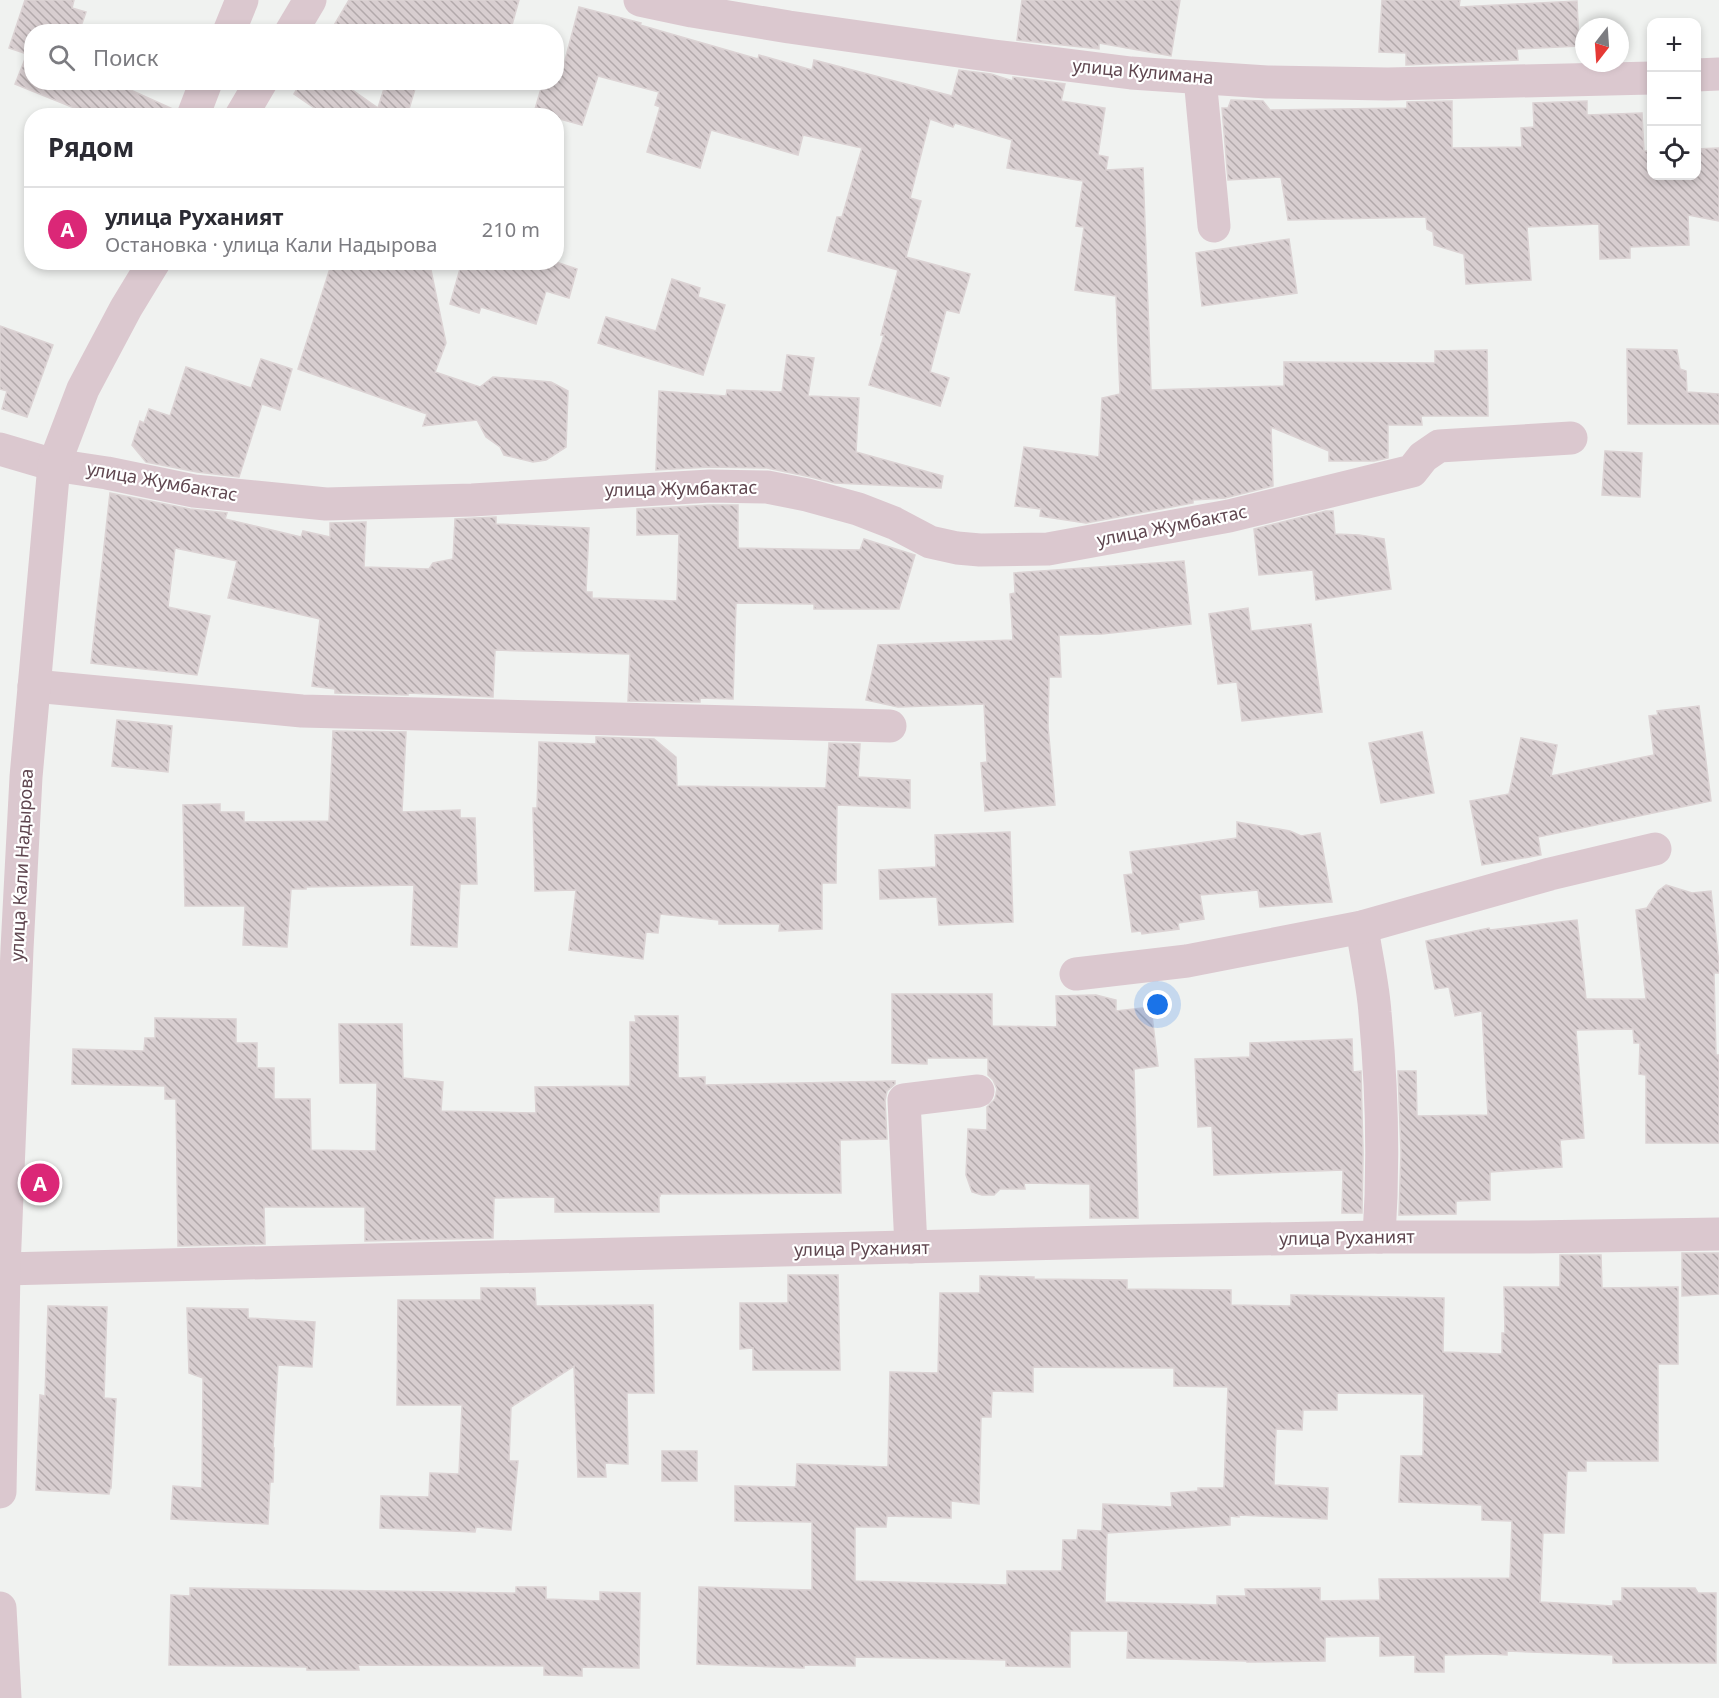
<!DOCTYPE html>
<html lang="ru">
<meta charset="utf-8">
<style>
:root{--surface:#fff;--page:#f2f2f3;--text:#2b2b33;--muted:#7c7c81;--line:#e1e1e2;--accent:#db2777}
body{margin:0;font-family:"Noto Sans",sans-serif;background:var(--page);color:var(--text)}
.controls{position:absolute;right:18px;top:18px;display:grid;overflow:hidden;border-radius:12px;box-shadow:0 3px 9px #0003}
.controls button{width:54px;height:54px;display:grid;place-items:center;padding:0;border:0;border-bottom:2px solid var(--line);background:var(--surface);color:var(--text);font:30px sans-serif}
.compass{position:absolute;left:1575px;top:18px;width:54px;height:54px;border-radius:50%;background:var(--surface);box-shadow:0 3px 9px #0003;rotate:197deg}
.you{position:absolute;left:1158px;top:1005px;width:21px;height:21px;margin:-15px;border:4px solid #fff;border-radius:50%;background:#1a73e8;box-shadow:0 0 0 9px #1a73e833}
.badge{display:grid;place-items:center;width:39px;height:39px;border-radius:50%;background:var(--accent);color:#fff;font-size:20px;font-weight:700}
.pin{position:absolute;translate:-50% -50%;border:3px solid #fff;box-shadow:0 2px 6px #0006}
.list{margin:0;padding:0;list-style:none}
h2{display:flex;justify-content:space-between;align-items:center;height:78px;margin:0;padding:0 24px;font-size:26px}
h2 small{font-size:20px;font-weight:400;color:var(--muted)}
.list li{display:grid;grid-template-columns:39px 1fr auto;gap:18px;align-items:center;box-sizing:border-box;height:84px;padding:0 24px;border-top:2px solid var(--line)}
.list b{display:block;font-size:22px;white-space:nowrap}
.list p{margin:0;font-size:20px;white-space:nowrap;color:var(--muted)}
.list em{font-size:20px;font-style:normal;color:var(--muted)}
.icon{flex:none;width:33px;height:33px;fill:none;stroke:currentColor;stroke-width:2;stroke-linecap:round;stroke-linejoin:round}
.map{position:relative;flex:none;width:1719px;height:1698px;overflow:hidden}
.search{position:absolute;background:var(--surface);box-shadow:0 3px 9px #0003;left:24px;top:24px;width:540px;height:66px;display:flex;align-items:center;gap:15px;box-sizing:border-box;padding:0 21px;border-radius:24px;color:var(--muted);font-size:22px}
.panel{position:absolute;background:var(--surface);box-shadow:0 3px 9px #0003;left:24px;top:108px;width:540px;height:162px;border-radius:24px}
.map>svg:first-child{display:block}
.building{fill:url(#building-back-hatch);stroke:#dcd3d4;stroke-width:1.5;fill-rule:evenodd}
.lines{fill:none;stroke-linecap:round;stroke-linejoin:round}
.minor{stroke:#dbc8cf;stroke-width:33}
.labels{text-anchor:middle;stroke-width:4.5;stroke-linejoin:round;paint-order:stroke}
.street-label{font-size:18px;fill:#5f464f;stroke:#fff}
</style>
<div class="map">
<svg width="1719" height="1698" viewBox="0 0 1719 1698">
<defs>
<pattern id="building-back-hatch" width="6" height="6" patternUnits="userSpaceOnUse" patternTransform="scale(1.5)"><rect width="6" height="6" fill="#d8ced0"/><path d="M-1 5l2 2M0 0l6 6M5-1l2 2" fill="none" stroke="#b2a9ab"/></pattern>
</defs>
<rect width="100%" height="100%" fill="#f0f2f0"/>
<g class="building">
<path d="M25,0h49l-2,8 14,4 -7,20h-47v50h81l62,28v6h-81l-79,-32 12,-30 -18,-6z"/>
<path d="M349,0h170l-9,32h-180z"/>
<path d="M1022,0h158l-9,56 -72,-13v6l-82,-9z"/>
<path d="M1382,0h78l-1,7 118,-6 2,45 -62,3 1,11 -112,5v-12l-27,-1z"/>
<path d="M579,7l62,16 -1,2 118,34 1,-4 53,15 2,-10 138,36 7,-26 32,4 22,7v-4l52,7 -4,17 44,7 -7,47 10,2 -2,13 37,-2 8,222 133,-4v-24l151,1v-12l52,-1 1,66h-67l1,9h-34v33l-14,3h-45v-10l-58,-24 2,59 -48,12 -32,2v3l-107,20 -46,-7 1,-7 -26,-3 9,-59 75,10 3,-59 18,-4 -4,-98 -41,-6 9,-63 -8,-1 7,-45 -76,-13 5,-28 -57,-17 -2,4 -23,-8 -20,79 11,3 -15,56 64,17 -11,39 -13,-3 -16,62 19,6 -9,28 -71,-21 15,-50h-3l17,-65 -70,-19 9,-34h5l20,-69 -59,-13 -5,20 -87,-25 -11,38 -53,-16 13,-45 -5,-2 4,-13 -61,-16 -16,49 -26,-7v-2h-23l10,-34h13v-16l7,2z"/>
<path d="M301,82h40l37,26 8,-26h31l-10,34h-81l-32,-22z"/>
<path d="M1231,100l32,1 7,9 137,-2v-6l45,-1v47l70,-1 -1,-19 13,-1 -1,-24 54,-2v14l55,-2 2,38h8v25h44v-27l23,-1v73l-31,-6 1,30 -59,2v11l-30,1 -1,-35 -72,3 4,53 -65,4 -2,-30 -30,-9 -1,-13 -6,-3 -1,-12 -138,3 -7,-43 -53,3 -6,-72h6z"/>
<path d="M1289,239l8,54 -95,13 -6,-53z"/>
<path d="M332,262h74l25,8 15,73 -11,29 45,15 13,-10 58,5 17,9 -2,56 -20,13 -13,2 -29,-7 -4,-8 -14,-10 -9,-17 -54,6 4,-12 -129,-45z"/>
<path d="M462,262h94l21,7 -8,29 -23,-7 -10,33 -55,-17 -2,6 -29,-9z"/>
<path d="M672,279l28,9 -2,9 27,8 -22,70 -105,-32 8,-26 50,14z"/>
<path d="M0,326l53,19 -26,72 -25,-8 5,-18 -7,-2z"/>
<path d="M1627,349l50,1 3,19 6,2 1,21 32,2v30h-91z"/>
<path d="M787,355l27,3 -6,38 51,2 -3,54 87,24 -2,12 -106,-5 -24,-6 -44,-9 -57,-1 -54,3 3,-79 67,5 1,-6 55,2z"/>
<path d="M261,359l31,10 -12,41 -18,-6 -23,73 -42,-5 -51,-10 -14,-17 8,-24 4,2 5,-14 21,7 16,-49 65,21z"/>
<path d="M1605,451l37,2 -2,44 -38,-2z"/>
<path d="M110,493l80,16 37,4 -2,6 76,18 2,-6 27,6v-14l36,-1 -2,45 65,2 4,-6 20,-4 2,-40 41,-2v7l93,4 -3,64h6v6l85,3 2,-67 -42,1v-26l73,-4h28v43l122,2 4,-11 51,16 -16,54h-85v-5l-78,-1 -3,96 -33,-1v4l-72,-1 2,-47 -135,-4 -2,47 -85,-4v2l-73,-2v-4l-23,-3 8,-67 -92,-21 9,-37 -62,-13 -7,59 42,9 -13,59 -106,-12z"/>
<path d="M1326,511h7l2,23 24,1 25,4 7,50 -75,11 -3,-30 -54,5 -5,-46z"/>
<path d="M1184,561l7,63 -89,10 -43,1 2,42h-12l-1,49 7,79 -70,6 -4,-48 6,-1 -3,-58 -86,3 -32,-7 12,-55 135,-5 -3,-46 5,-1 -1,-20z"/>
<path d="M1248,608l3,23 60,-7 11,88 -80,9 -5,-39 -19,2 -9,-70z"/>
<path d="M1699,706l12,95 -173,36 3,18 -59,10 -12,-64 39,-7 12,-56 36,7 -6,31 103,-21 -5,-39 9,-1 -1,-4z"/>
<path d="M117,720l55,6 -4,46 -56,-6z"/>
<path d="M333,731l73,1 -4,80 58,-2v8h15l2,66h-17l-3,63 -46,-2 3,-60 -108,2v2h-15l-4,58 -44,-2 2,-39h-60l-2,-101 37,-1v8h24v10l85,-1z"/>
<path d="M1422,732l12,61 -53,10 -12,-60z"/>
<path d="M596,737l58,2 22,18 1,29 149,2 3,-45 31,1 -2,33 52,3v28l-73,-3 -1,78h-14v46l-43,2 1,-7h-61v-4l-59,-6 -2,19 -12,-1 -3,27 -74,-9 7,-60 -41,1 -2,-83h4l2,-66 57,2z"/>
<path d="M1237,822l53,9 11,5 19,-3 12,69 -72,5 -2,-17 -58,5 4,24 -26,4 1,6 -37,5 -1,-3 -9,1 -8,-57 9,-1 -3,-22 107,-14z"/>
<path d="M1010,832l3,90 -74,3 -2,-28 -57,2 -1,-29 57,-3 -1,-32z"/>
<path d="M1666,885l26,8 19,-2 8,73v9h-5l2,82h3v88h-73v-68l-7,-1 1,-31h-6l-1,-14 -57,1 8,108 -24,2 2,27 -72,5v28l-34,1v13l-57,1 2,-62 -3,-82h18l1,45 71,-1 -6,-104 -27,5 -6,-29 -14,2 -9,-48 63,-13 1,2 87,-10 9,79h60l-10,-89 11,-2 11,-17z"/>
<path d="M892,994h100v32l65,1 -1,-31 40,-1 20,5v11l35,-4 7,59 -24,3 4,149h-48v-34l-66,-1 1,6h-25l-6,6h-12l-10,-3 -6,-17 2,-46 19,1v-23l8,-8 2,-10 -4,-9 -5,-5v-17h-61v6l-35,-1z"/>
<path d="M635,1016h43v62l27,-1v8l190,-4v3l-8,7 -2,9 2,39 -47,1 1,53 -181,1v2h-1v16h-104v-15l-61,1 -1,40 -128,3v-34h-101l1,37 -87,2 -2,-147h-11v-13l-93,-2 1,-35 71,2 1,-13h10v-20l81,1v24h21v25h17v31h36l1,51 65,1 1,-68h-37l-1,-59h63l1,54 40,4 -2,29 95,2 -1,-26 95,-1v-64h6z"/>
<path d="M1352,1039l1,33 8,-1 2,82 -1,60h-20l1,-43 -129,5 -2,-49 -14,1 -3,-68 55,-2v-14z"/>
<path d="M1682,1253h37v41l-37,2z"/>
<path d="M1560,1255h41l1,33 76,-1v77h-20v97h-72v10h-19l-3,62h-21l-3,69 73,4v-5h9v-13h73l3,5h18v70h-103v-8l-106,-4v4l-16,-1 -47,1v17h-29v-17l-35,1v-20l-55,1v24l-78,1v-1l-120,-3 1,-27h-58v36l-64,-1v-6l-151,-3v9l-51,-1v3l-107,-4 2,-77 113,3v-68l-77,-1v-35l61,1 1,-23 91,3 2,-95 48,1 2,-80h40v-17l54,1v2l93,1v9l104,1v15l60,1v-11l153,3 -1,54 59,2v-21h3l-1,-46h56zM1033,1367l141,1v18l54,1 -4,101h-26v3l-27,2 1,14 -69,-3 -1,27 -24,-1 -1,10h-14l-1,31h-55v14l-152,-4v-54h31l1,-11 64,2v-17l28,3 2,-87h10l1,-26 41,1zM1337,1393l87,1 -1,62h-22l-2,46 83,3v15l30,1 -2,57 -131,1 1,21 -60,1v-13l-75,1 1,7h-29v9l-112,-3 2,-69 123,-8v-9l9,1v-2l88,4 1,-31 -54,-3 2,-56 26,1 1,-20h34z"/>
<path d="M788,1275h50l2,95h-87v-22l-13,1v-46h48z"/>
<path d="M481,1288h54l1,18 117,-1 1,88h-27l1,71 -23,-1 1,14h-28l-4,-111 -63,41 -2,54h9l-7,69 -35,-3 -1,5 -95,-4 1,-32 48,1 1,-24 29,1 3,-69h-65l1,-105h83z"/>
<path d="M48,1306l59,1 -3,91 12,1 -5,89h-1l-1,6 -73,-4 4,-95 5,1z"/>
<path d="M187,1308l61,1v9l67,4 -3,45 -34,-2 -5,83h1l-1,34h-3l-2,42 -97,-5 2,-33 29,2 1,-110 -14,-5z"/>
<rect x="662" y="1451" width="35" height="30"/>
<path d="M516,1587h30v12l54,2v-9l40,1 -1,75 -57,-1v9l-38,-1v-9l-186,-1 1,5h-52v-3l-138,-2 2,-70 19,1v-8l326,5z"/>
</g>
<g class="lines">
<g class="minor">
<path d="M640,0l52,11 97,16 205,29 137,17 136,9 121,2 264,-6"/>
<path d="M229,32l13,-32"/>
<path d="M291,32l19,-32"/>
<path d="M1696,75l23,-1"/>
<path d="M1200,78l14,148"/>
<path d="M193,116l13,-34"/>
<path d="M241,116l20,-34"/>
<path d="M0,449l54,16 53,8 87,18 132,13 146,-4 238,-14 57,1 40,8 51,14 36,14 36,19 27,6 23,2 68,-1 181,-33 183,-45 11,-14 16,-11 132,-8"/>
<path d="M34,686l268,25 588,15"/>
<path d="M1362,927c4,29 11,57 13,86 7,75 9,149 4,224"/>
<path d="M1076,974l111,-13 175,-34 188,-53 105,-25"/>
<path d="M911,1247l-7,-147 74,-9"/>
<path d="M4,1269l1144,-28 231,-4h150l190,-3"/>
<path d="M0,1492l4,-223 13,-320 9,-172 28,-312 29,-76 43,-81 28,-46"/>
<path d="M0,1608l5,90"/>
</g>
</g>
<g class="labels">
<g class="street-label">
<text transform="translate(1143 72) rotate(5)" y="6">улица Кулимана</text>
<text transform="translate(162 482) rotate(10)" y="6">улица Жумбактас</text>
<text transform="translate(681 489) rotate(-1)" y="6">улица Жумбактас</text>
<text transform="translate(1172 526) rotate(-11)" y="6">улица Жумбактас</text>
<text transform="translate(22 865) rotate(-87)" y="6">улица Кали Надырова</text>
<text transform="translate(1347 1238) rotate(-1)" y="6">улица Руханият</text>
<text transform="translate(862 1249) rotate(-1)" y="6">улица Руханият</text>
</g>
</g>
</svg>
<div class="controls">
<button>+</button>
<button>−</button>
<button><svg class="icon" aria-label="locate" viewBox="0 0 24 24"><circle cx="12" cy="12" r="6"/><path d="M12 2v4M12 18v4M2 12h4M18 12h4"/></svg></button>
</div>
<svg class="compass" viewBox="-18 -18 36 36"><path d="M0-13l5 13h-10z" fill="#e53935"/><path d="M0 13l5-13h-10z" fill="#7c7c81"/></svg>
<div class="you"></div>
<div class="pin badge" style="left:40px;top:1183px">A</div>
<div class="search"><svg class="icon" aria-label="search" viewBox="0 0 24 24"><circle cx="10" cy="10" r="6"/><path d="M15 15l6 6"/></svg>Поиск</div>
<section class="panel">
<h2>Рядом<small></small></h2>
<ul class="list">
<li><span class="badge">A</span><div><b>улица Руханият</b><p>Остановка · улица Кали Надырова</p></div><em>210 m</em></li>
</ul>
</section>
</div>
